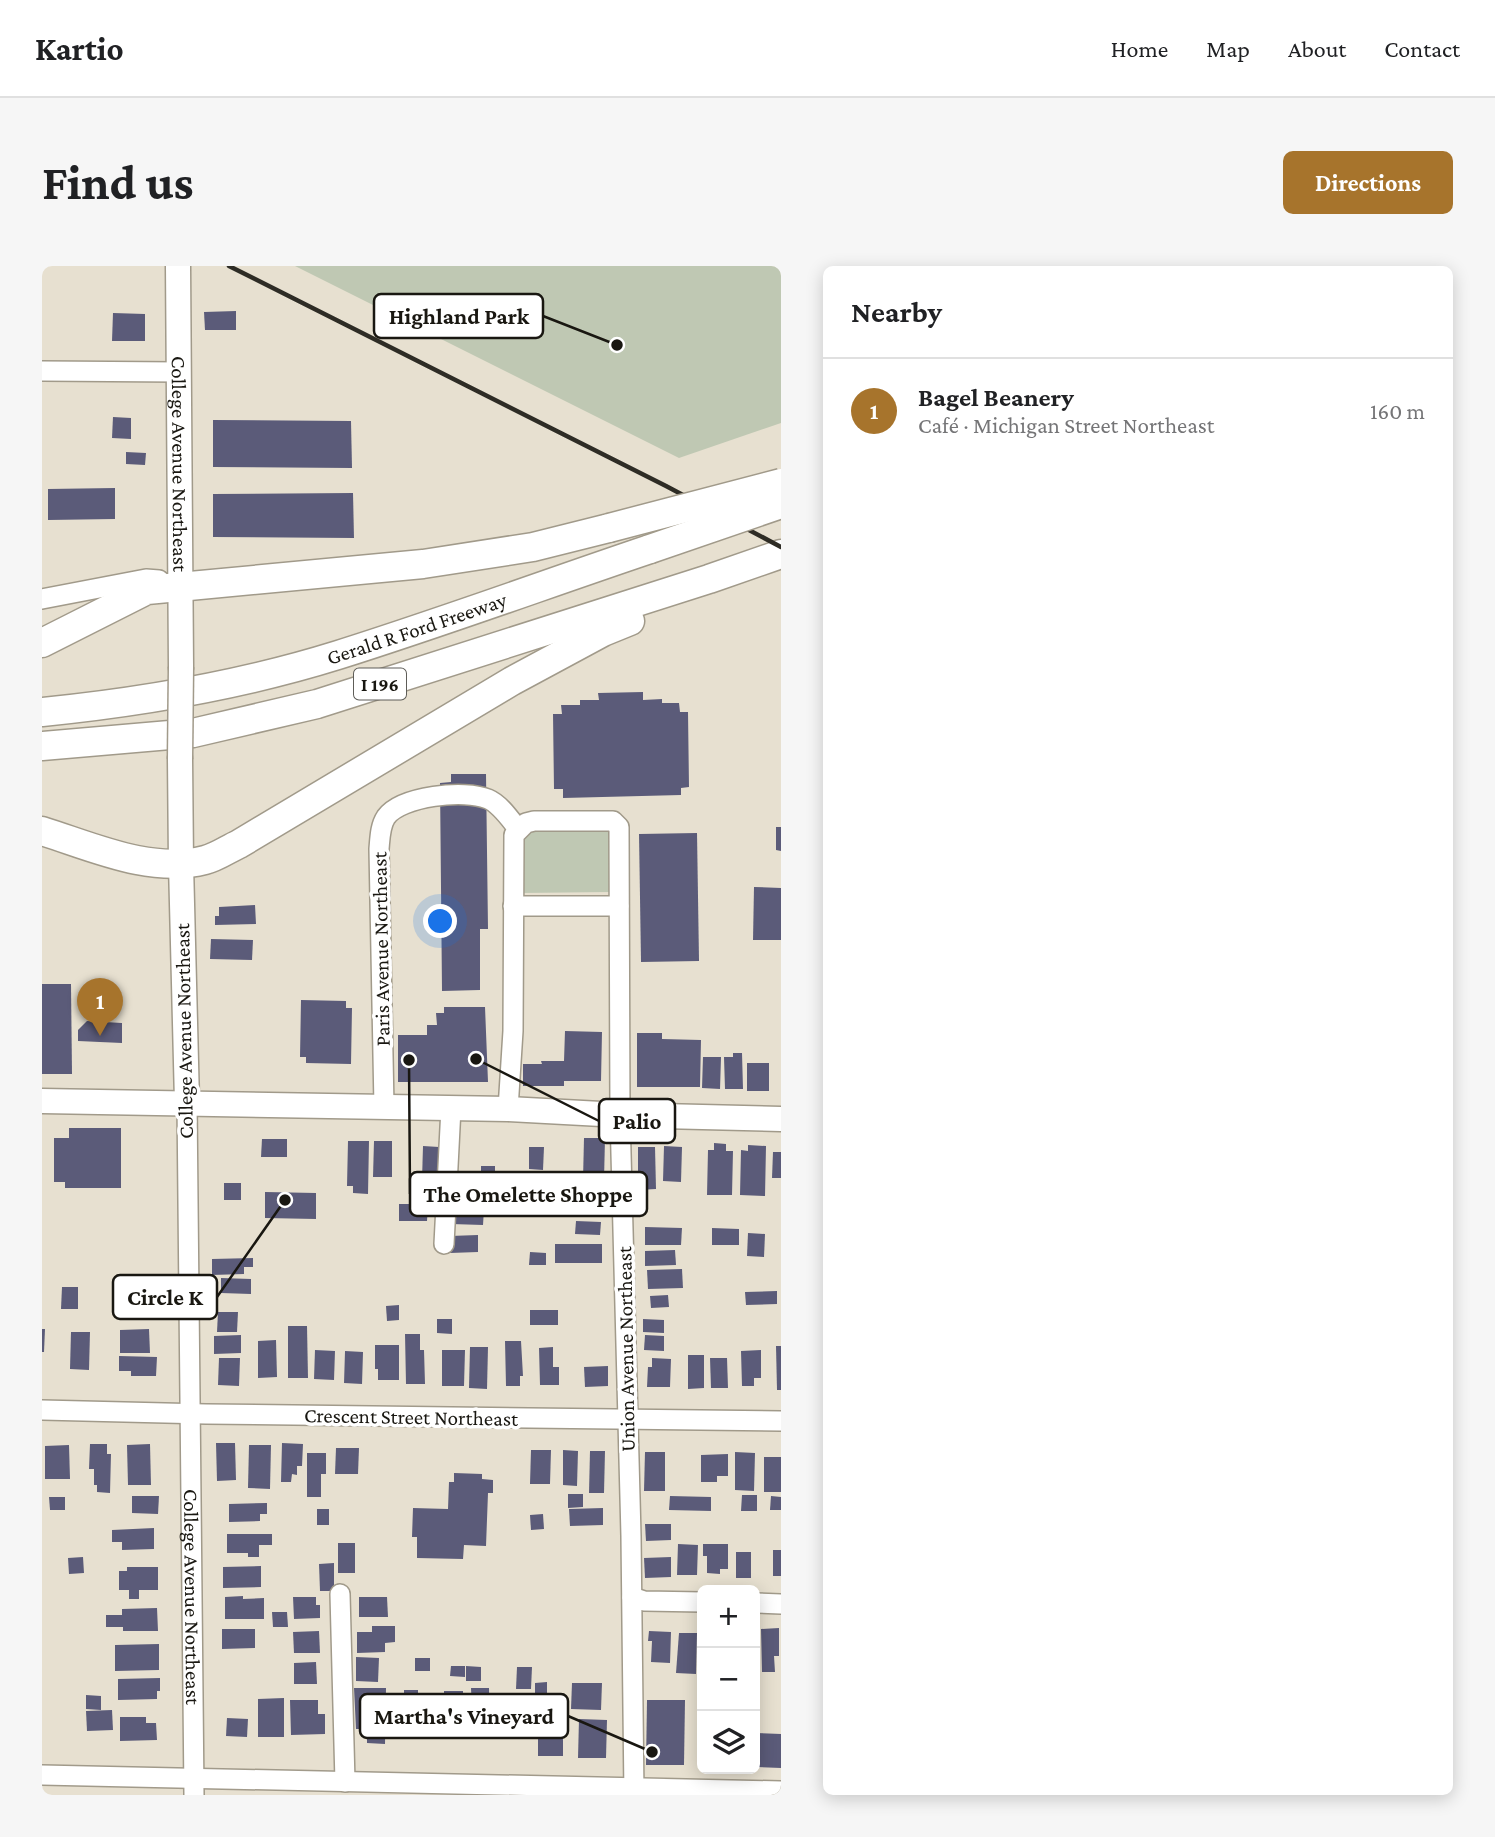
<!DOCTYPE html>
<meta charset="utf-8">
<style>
:root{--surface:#fff;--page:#f6f6f6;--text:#202124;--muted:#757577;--line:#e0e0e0;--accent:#a7742c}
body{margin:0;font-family:"Crimson Pro",serif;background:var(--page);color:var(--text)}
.controls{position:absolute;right:21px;bottom:21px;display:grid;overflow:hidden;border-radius:10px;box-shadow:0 4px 18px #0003}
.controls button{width:63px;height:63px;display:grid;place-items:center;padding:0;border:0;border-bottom:2px solid var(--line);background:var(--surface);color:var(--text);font:35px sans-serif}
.you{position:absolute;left:399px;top:656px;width:24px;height:24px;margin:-18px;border:5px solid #fff;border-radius:50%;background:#1a73e8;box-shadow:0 0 0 10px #1a73e833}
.badge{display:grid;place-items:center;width:46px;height:46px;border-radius:50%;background:var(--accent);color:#fff;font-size:23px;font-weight:700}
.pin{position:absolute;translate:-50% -58px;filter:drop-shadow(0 2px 4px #0008)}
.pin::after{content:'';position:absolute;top:37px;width:24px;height:21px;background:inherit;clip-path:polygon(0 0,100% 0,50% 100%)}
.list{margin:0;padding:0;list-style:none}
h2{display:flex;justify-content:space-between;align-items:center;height:91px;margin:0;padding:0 28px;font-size:30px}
h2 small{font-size:23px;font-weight:400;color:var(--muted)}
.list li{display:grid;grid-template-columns:46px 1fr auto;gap:21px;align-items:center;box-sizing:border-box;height:105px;padding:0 28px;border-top:2px solid var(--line)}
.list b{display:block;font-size:26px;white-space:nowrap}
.list p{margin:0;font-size:23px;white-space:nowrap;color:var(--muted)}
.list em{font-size:23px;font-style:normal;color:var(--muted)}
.icon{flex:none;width:38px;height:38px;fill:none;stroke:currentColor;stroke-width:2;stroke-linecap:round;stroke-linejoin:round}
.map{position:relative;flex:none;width:739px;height:1529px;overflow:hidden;border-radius:10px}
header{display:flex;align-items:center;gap:42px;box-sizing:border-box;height:98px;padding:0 35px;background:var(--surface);border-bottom:2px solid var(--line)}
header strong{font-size:33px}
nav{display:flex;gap:38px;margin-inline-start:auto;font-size:24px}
.intro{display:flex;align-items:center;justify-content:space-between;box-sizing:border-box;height:168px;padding:0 42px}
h1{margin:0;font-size:49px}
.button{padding:18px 32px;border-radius:10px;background:var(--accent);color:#fff;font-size:24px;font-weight:700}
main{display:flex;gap:42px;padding:0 42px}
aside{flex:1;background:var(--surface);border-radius:10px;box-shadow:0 4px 18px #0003}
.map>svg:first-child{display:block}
.green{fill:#bfc8b3}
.building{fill:#5b5b79}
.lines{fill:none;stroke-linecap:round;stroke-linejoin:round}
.minor-casing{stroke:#a19a8a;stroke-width:22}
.major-casing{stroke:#a19a8a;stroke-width:27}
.highway-casing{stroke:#a19a8a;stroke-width:31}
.minor{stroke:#fff;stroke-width:19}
.major{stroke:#fff;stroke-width:24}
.highway{stroke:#fff;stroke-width:28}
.rail{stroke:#2e2c25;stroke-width:4.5}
.major-bridge-casing{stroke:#a19a8a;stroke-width:27;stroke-linecap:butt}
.highway-bridge-casing{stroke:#a19a8a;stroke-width:31;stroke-linecap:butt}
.major-bridge{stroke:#fff;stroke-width:24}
.highway-bridge{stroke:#fff;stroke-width:28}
.labels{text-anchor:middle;stroke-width:7;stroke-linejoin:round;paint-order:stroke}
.shield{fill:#fff;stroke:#5e5d58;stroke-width:2}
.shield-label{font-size:19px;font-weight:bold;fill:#191711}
.street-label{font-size:21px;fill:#191711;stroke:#fff}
.leader{fill:none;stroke:#191711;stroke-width:2.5}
.callout-dot{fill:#191711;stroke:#fff;stroke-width:2.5}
.callout{fill:#fff;stroke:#191711;stroke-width:2.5}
.callout-label{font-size:23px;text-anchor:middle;font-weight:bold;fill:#191711}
</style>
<header>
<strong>Kartio</strong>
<nav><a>Home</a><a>Map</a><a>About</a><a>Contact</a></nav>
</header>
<div class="intro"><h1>Find us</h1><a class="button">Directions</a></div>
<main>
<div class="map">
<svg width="739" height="1529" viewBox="0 0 739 1529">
<rect width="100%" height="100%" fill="#e7e0d0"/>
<g class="green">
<path d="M253,0h486v157l-102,35z"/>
<path d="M494,563h76v63l-92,1v-53z"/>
</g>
<g class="building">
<path d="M194,45v19h-31l-1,-18z"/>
<path d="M71,47l32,1v27h-33z"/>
<path d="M71,151l18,1v21l-19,-1z"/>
<path d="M171,154l138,1 1,47 -139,-1z"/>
<path d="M84,186l20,1 -1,12 -19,-1z"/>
<path d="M73,222v31l-67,1v-31z"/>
<path d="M311,227l1,45 -141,-1v-43z"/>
<path d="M601,426v8l19,-1v4h17l1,9h8l1,75 -8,1v7l-118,3v-9h-9l-1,-75h9l-1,-9h19v-5h19l-1,-7z"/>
<path d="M409,508h35l2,155h-8v61l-38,1 -2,-208 11,-1z"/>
<path d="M734,561h5v24l-5,-1z"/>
<path d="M655,567l2,128 -58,1 -2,-128z"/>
<path d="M712,621l27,1v52h-28z"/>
<path d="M213,639l1,19 -41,1v-9h4v-9z"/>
<path d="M169,673l42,1 -1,20 -42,-1z"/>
<path d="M0,718h29l1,90h-30z"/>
<path d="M259,734l45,1v7h6l-1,56 -45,-1v-6h-6z"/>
<path d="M402,741h41l3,75h-90v-47h29v-10h10l-1,-12h8z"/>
<path d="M45,755l35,2v20l-44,-2v-11z"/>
<path d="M523,765l37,1 -1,49h-37v5h-41v-22h19l-1,-3h23z"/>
<path d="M595,767h25v6l39,1 -1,47h-63z"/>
<path d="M691,787h9l1,36h-18l-1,-32h9z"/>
<path d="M661,791h18l-1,32 -18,-1z"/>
<rect x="705" y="797" width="22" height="28"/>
<path d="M27,862h52v60h-56v-6h-11v-44h15z"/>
<path d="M542,872h21l-1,42h-21z"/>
<path d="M220,873h25v18h-26z"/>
<path d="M306,875h21l-1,53 -15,-1v-7h-6z"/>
<path d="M332,875h18v36h-19z"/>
<path d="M672,877l12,1v7h7l-1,44h-25l1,-45h6z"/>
<path d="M706,879l18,1 -1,50 -25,-1 1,-45 7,1z"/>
<path d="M381,880l16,1v34l-17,-1z"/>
<path d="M622,880l18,1 -1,35 -18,-1z"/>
<path d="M487,881h15l-1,23 -14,-1z"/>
<path d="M596,881h17l1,42 -18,1z"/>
<path d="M731,886h8v26h-9z"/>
<rect x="439" y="900" width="14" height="25"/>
<rect x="182" y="917" width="17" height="17"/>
<path d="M223,926l51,1v26l-51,-1z"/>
<path d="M357,938h29l-1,17h-28z"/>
<path d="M409,943h33l-1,16 -32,-1z"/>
<path d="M534,955l25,1 -1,13 -25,-1z"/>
<path d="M603,961l37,1 -1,17h-36z"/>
<path d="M670,962l27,1v16h-27z"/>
<path d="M706,967l17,1 -1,23 -17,-1z"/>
<path d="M436,969v17l-28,1v-17z"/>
<rect x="513" y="978" width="47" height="19"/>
<path d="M633,984l1,15 -31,1v-15z"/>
<path d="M488,986l16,1v12h-17z"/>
<path d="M211,992v9h-9v7l-32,1v-16z"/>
<path d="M640,1003l1,19 -35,1 -1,-19z"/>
<path d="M179,1012l30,1v15l-30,-1z"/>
<path d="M20,1021h16v22h-17z"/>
<path d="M735,1025v13l-31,1 -1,-13z"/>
<path d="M626,1029l1,12 -18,1 -1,-12z"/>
<path d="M357,1039v15l-12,1 -1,-15z"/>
<rect x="488" y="1044" width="28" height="15"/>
<path d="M176,1046h20l-1,20h-20z"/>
<path d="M395,1053h15v15l-15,-1z"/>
<path d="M601,1053l21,1v13l-21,-1z"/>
<path d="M246,1060h19l1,52h-20z"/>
<path d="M0,1063h3l-1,23h-2z"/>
<path d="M107,1063l1,24h-30v-23z"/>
<path d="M29,1066h19l-1,38 -19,-1z"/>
<path d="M363,1068h15v16h4l1,34h-19z"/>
<path d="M199,1069v18l-27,1v-18z"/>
<path d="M603,1069l19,1v15l-20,-1z"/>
<path d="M234,1074l1,37 -19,1v-37z"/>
<path d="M463,1075h16l2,35h-3v10h-14z"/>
<path d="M333,1079h24v35h-21v-11h-3z"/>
<path d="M734,1080h5v44h-4z"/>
<path d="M428,1081h18l-1,42 -18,-1z"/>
<path d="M511,1081v20h6v18h-19l-1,-37z"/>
<path d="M273,1084l20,1 -1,29 -20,-1z"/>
<path d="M400,1084h23l-1,36h-22z"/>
<path d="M719,1084v28h-7v8h-12l-1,-35z"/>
<path d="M303,1085l18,1 -1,32 -18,-1z"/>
<path d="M646,1089h16v33l-16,1z"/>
<path d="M77,1090l38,1 -1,19h-25v-5h-12z"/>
<path d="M177,1092h21l-1,28 -21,-1z"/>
<path d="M610,1092l19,1 -1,28h-23l1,-20h4z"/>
<path d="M668,1092h17l1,30h-17z"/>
<path d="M566,1100v20l-23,1 -1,-20z"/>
<path d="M174,1177h19l1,37 -19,1z"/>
<path d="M240,1177l21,1 -1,22h-5v9l-5,-1 -1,8h-10z"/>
<path d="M48,1178h17v10h4l-1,39 -13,-1v-7h-3v-16h-5z"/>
<path d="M108,1178l1,41h-23l-1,-40z"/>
<path d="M27,1179l1,34h-25v-33z"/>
<path d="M207,1179h22l-1,44 -22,-1z"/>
<path d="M294,1182h23l-1,26h-23z"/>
<path d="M489,1184h20l-1,34h-20z"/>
<path d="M521,1184l15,1 -1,35 -14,-1z"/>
<path d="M548,1185h15l-1,42h-15z"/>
<path d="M603,1186h20v39h-21z"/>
<path d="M693,1186l20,1 -1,38 -19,-1z"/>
<path d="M265,1187h19v21h-5v23h-14z"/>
<path d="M686,1188v22h-11v6h-16v-27z"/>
<rect x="722" y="1191" width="17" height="35"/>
<path d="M412,1207l28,1v5l11,1v13h-5l-2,53 -22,-1 -1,14 -46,-1v-21h-5l1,-29 35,1 1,-27h5z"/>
<path d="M526,1228h15v13l-15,1z"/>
<path d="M700,1229h15v16h-16z"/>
<path d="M90,1230h27l-1,18 -26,-1z"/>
<path d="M628,1230l41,1v14l-42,-1z"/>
<path d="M729,1230l10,1v13h-11z"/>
<path d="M7,1231h16v13h-15z"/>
<path d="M225,1237v11h-7v7l-31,1v-18z"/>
<path d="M561,1242v17l-33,1 -1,-17z"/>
<rect x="275" y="1243" width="12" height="16"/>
<path d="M501,1248l1,15 -13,1 -1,-15z"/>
<path d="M603,1258h26v16l-25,1z"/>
<path d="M112,1262v21l-32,1v-8h-10v-12z"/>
<path d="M185,1268h45v11h-13v12h-11v-4h-21z"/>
<rect x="296" y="1277" width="17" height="30"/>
<path d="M636,1278l20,1 -1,30h-20z"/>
<path d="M661,1278h25v25h-8v5l-13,-1v-17h-4z"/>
<rect x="731" y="1284" width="8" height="26"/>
<rect x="694" y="1286" width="15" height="26"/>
<path d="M41,1291l1,16 -15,1 -1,-16z"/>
<path d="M629,1291v20l-26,1 -1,-20z"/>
<path d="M292,1297v28h-14l-1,-27z"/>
<path d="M219,1300v21l-38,1v-21z"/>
<path d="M85,1301h31v23h-19v9h-10v-9h-10v-19h8z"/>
<path d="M201,1330v3l21,-1v21h-39v-22z"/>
<path d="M251,1331h23v8h4v13l-26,1z"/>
<path d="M317,1331h28l1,20h-29z"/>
<path d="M115,1342l1,23h-35v-4h-17v-12h16v-6z"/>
<path d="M230,1346h15l1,15h-15z"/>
<path d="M330,1360h23v16l-10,1v9l-28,1v-21h15z"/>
<path d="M737,1362v28h-5l1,16h-13l-1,-43z"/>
<path d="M180,1363h33v19l-33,1z"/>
<path d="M277,1365l1,22h-26l-1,-21z"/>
<path d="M607,1365l22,1 -1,31 -19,-1 1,-21h-4z"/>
<path d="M637,1367h18l-1,41 -20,-1z"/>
<path d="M117,1378v26l-44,1v-26z"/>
<path d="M314,1391l23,1 -1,24 -22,-1z"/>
<rect x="373" y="1392" width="15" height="13"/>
<path d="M274,1396l1,22h-23v-21z"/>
<path d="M409,1400h14v11l-15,-1z"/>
<path d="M424,1400l15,1v14h-15z"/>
<path d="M475,1401h15l-1,22h-15z"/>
<path d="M118,1412v13h-3v8l-39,1v-21z"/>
<path d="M505,1416v15h-12v-14z"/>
<path d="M530,1417h30l-1,27 -30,-1z"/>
<path d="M312,1422h32l-1,56 -18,-1v-14h-11z"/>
<path d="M429,1422h18l1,50h-17z"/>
<path d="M362,1424h14v10h4v30h-18z"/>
<path d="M402,1425h19v31h-20v-10h-4v-14l5,1z"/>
<path d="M44,1429l15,1v14l-15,-1z"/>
<path d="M242,1432v39h-26v-38z"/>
<path d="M248,1434h28v14h7v20l-34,1z"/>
<path d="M605,1434h38l-1,65h-38z"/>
<path d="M70,1444l1,20 -26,1 -1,-20z"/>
<path d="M493,1446l32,1 -1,23h-3v20h-25v-20h-3z"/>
<path d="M78,1451h26v6h10l1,17 -37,1z"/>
<path d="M185,1452l21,1 -1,18 -21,-1z"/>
<path d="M537,1453l28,1 -1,38h-28z"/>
<path d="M713,1467l26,1v34l-26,-1z"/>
</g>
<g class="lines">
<defs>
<g id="minor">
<path d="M0,105l137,1"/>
<path d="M0,333l104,-20 13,1"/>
<path d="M471,640h106"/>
<path id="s1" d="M145,836l7,693"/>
<path d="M342,841l-5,-258c1,-11 1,-23 7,-32 15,-21 79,-28 102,-18 12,5 22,20 30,30"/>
<path d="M466,843l5,-78 1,-196 12,-12 8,-2h79l6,6 1,288 11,421 3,259"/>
<path d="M402,978l7,-136"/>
<path d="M0,1144l164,4 575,7"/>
<path d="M298,1328l5,188"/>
<path d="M590,1331l12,4 58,1"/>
<path d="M713,1337l26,1"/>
<path d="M0,1509l739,16"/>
</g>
<g id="major">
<path id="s2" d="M136,0l3,401"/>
<path d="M138,493l1,105 6,238"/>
<path d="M0,835l466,8 112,6 161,4"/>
</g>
<g id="highway">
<path d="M0,377l105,-53 276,-26 110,-17 76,-19"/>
<path id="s3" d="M0,446c100,-10 200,-27 296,-57 105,-33 208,-71 312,-106"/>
<path d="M0,480l151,-13 124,-29 392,-125 72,-25"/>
<path d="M0,565c51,16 109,43 163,29 12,-3 23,-11 34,-16l273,-163 91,-49 27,-11"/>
</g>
</defs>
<use href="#minor" class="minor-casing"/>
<use href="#major" class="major-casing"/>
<use href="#highway" class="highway-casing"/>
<use href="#minor" class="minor"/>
<use href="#major" class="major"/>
<use href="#highway" class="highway"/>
<path class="rail" d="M187,0l437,220 115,61"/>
<defs>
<path id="major-bridge" d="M138,493l1,-92"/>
<g id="highway-bridge">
<path d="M567,262l172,-45"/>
<path d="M608,283l131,-45"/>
</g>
</defs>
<use href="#major-bridge" class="major-bridge-casing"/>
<use href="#highway-bridge" class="highway-bridge-casing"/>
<use href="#major-bridge" class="major-bridge"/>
<use href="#highway-bridge" class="highway-bridge"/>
</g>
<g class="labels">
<rect class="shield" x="312" y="402.5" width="52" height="31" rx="5"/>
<g class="shield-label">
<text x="338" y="425">I 196</text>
</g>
<g class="street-label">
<text dy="7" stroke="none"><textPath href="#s2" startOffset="198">College Avenue Northeast</textPath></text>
<text dy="7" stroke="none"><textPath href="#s3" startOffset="385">Gerald R Ford Freeway</textPath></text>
<text transform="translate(339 683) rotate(-91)" y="7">Paris Avenue Northeast</text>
<text transform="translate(142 765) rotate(-91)" y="7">College Avenue Northeast</text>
<text transform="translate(584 1083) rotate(-91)" y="7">Union Avenue Northeast</text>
<text transform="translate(369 1151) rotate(1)" y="7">Crescent Street Northeast</text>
<text dy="7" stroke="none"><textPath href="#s1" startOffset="495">College Avenue Northeast</textPath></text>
</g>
</g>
<path class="leader" d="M575 79L501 50M434 793L557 855M367 794L368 928M243 934L175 1031M610 1486L526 1450"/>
<g class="callout-dot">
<circle cx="575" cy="79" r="7"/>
<circle cx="434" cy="793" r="7"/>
<circle cx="367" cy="794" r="7"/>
<circle cx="243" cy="934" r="7"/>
<circle cx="610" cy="1486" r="7"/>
</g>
<g class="callout">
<rect x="332" y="28" width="169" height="44" rx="7"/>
<rect x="557" y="833" width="76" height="44" rx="7"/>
<rect x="368" y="906" width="237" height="44" rx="7"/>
<rect x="71" y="1009" width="104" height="44" rx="7"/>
<rect x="318" y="1428" width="208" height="44" rx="7"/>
</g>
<g class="callout-label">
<text x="417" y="58">Highland Park</text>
<text x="595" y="863">Palio</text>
<text x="486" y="936">The Omelette Shoppe</text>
<text x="123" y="1039">Circle K</text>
<text x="422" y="1458">Martha's Vineyard</text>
</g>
</svg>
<div class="controls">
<button>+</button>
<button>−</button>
<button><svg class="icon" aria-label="layers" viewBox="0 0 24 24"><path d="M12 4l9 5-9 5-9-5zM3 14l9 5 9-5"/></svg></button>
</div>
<div class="you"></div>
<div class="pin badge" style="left:58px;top:770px">1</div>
</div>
<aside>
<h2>Nearby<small></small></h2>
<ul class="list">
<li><span class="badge">1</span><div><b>Bagel Beanery</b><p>Café · Michigan Street Northeast</p></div><em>160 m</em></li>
</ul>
</aside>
</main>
